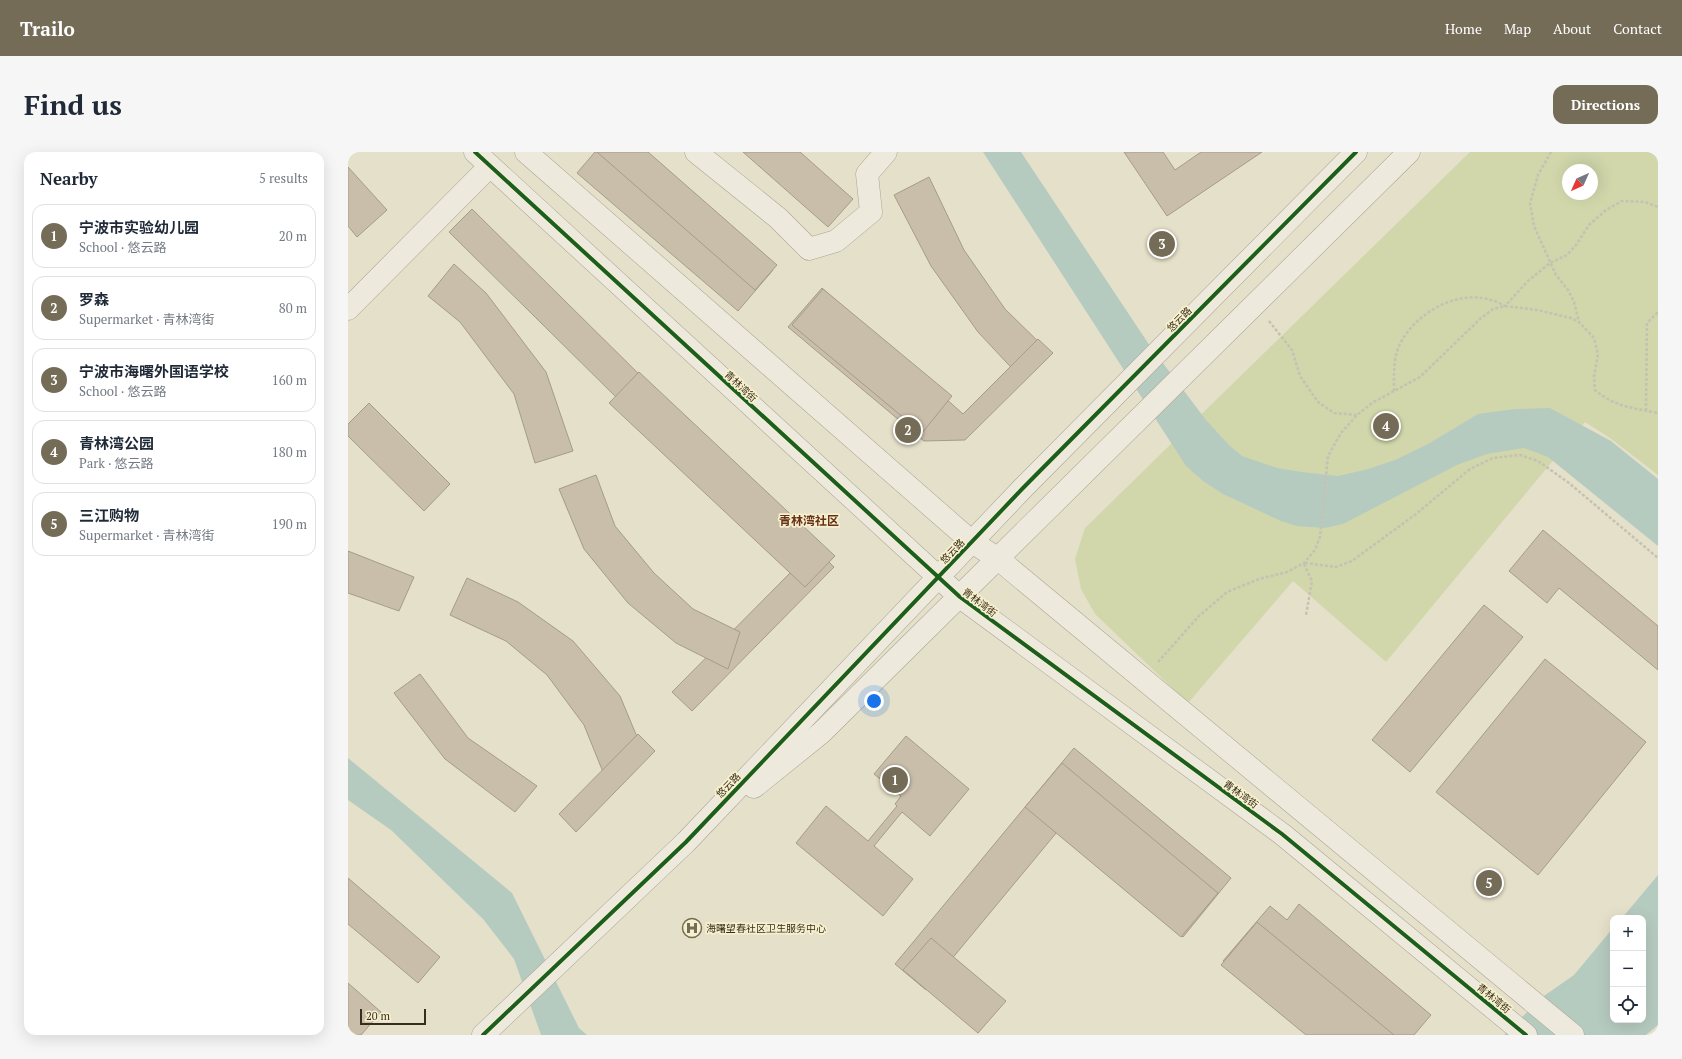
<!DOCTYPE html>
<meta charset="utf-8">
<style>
:root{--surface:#fff;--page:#f6f6f7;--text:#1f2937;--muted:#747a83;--line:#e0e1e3;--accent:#756c58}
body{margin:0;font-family:"PT Serif","Noto Sans SC",serif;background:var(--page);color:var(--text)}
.controls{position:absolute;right:12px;bottom:12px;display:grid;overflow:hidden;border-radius:8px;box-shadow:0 4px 16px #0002}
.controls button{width:36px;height:36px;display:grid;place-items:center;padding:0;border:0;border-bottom:1px solid var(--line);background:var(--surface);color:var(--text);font:20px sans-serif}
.compass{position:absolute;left:1214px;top:12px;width:36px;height:36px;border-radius:50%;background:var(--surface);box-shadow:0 4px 16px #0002;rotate:225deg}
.scale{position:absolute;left:12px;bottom:10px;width:66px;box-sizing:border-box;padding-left:4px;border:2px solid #382d1b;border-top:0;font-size:11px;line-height:14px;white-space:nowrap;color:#382d1b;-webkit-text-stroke:3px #f7f0ce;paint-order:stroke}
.you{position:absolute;left:526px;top:549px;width:14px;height:14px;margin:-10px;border:3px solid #fff;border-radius:50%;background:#1a73e8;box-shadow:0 0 0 6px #1a73e833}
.badge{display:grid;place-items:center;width:26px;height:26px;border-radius:50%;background:var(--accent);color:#fff;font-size:13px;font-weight:700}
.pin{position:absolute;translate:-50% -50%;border:2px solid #fff;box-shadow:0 1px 4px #0006}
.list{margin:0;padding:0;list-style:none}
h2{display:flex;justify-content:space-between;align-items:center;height:52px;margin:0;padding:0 16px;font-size:17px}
h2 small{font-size:13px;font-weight:400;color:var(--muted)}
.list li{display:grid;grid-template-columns:26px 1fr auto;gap:12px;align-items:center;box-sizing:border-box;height:64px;margin:0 8px 8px;padding:0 8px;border:1px solid var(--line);border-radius:12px}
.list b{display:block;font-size:15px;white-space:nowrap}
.list p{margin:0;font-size:13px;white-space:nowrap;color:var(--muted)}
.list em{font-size:13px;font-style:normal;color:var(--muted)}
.icon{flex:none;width:22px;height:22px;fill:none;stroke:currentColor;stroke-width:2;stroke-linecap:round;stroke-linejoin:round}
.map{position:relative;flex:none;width:1310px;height:883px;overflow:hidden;border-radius:12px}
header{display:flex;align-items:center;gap:24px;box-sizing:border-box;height:56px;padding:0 20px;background:var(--accent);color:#fff}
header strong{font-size:19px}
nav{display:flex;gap:22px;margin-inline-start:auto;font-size:14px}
.intro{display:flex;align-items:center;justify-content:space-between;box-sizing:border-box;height:96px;padding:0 24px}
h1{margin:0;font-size:28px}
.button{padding:10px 18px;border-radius:12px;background:var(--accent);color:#fff;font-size:14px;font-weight:700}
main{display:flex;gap:24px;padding:0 24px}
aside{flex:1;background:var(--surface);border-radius:12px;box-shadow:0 4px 16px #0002}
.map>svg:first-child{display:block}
.green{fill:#d1d7ab;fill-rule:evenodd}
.water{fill:#b6cbc0}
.building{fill:#c9beaa;stroke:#a59b89}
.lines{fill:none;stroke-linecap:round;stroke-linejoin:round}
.minor-casing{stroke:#aaa493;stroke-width:23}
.path{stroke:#c5c1b3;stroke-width:2.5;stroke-dasharray:3 2;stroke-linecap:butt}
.minor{stroke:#ede9dc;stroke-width:22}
.cycleway-casing{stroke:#f7f0ce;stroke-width:6}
.cycleway{stroke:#1b5e20;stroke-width:4}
.labels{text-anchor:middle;stroke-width:3.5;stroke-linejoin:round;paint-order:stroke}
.street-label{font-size:10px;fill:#382d1b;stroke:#f7f0ce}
.poi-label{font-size:10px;fill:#382d1b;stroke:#f7f0ce;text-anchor:start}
.quarter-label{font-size:12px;font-weight:bold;fill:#673218;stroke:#f7f0ce}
</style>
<header>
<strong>Trailo</strong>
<nav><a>Home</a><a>Map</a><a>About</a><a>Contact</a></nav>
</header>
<div class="intro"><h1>Find us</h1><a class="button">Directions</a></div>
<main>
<aside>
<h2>Nearby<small>5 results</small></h2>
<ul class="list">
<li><span class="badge">1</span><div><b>宁波市实验幼儿园</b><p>School · 悠云路</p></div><em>20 m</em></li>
<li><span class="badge">2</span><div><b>罗森</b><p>Supermarket · 青林湾街</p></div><em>80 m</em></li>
<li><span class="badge">3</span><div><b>宁波市海曙外国语学校</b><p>School · 悠云路</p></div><em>160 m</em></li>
<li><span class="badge">4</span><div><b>青林湾公园</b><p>Park · 悠云路</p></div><em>180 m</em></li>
<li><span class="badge">5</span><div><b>三江购物</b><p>Supermarket · 青林湾街</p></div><em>190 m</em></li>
</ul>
</aside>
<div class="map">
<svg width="1310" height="883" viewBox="0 0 1310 883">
<rect width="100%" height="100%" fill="#e5e0c9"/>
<path class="green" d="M1122,0h188v323l-48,-37 -25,-16 -199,240 -93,-81 -105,122 -93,-89 -14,-25 -6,-30 10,-31zM1220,18h24v24h-24z"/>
<g class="water">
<path d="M635,0h38l129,194 56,74 23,25 13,11 35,12 25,4 36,4 30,-7 27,-9 33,-16 50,-30 37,-5 35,-1 61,33 47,38v67l-110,-89 -24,-9 -37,6 -30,11 -114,59 -18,4 -29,-2 -15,-5 -58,-27 -20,-13 -17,-15z"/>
<path d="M0,606l164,135 67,135 8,7h-46l-27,-76 -31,-40 -92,-89 -43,-30z"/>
<path d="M1310,723v150l-12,10h-142l37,-37 33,-23 39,-47v92h30v-102h-21z"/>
</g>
<g class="building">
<path d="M247,0h40l138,118 -35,41 -161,-138z"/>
<path d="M249,0h51l129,113 -22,25z"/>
<path d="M395,0h57l53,47 -25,28z"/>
<path d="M776,0h39l12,18 26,-18h61l-95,64z"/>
<path d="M0,15l39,43 -30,27 -9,-11z"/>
<path d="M581,25l35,73 41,59 44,43 -28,26 -43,-46 -47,-66 -37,-71z"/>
<path d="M124,57l362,358 -142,144 -20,-19 120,-121 -343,-339z"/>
<path d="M106,112l32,29 60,79 27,79 -38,12 -21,-69 -54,-72 -32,-26z"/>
<path d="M474,136l141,126 75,-75 15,14 -88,87 -41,1 -136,-114z"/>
<path d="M475,137l129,107 -30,37 -130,-108z"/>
<path d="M291,220l196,184 -30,31 -196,-184z"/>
<path d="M21,251l81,81 -26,27 -76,-75v-12z"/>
<path d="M248,323l19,51 39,47 39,36 47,23 -12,37 -52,-26 -48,-40 -44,-54 -25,-60z"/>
<path d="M1195,378l115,96v44l-99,-82 -12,15 -38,-32z"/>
<path d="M0,399l66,26 -15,34 -51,-18z"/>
<path d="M119,426l51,24 55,39 47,55 25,60 -42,16 -19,-47 -37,-50 -41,-34 -56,-26z"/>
<path d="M1136,453l39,32 -113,135 -38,-32z"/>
<path d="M1197,507l101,83 -108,133 -102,-83z"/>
<path d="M72,522l48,64 69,48 -22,26 -70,-53 -51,-66z"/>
<path d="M290,582l17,17 -79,81 -17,-18z"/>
<path d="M558,584l63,53 -39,47 -28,-24 -28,34 39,33 -30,37 -87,-73 30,-37 42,35 29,-35 -2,-2 6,-8 -27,-22z"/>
<path d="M726,596l157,130 -48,59 -126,-105 -131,158 -31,-26z"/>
<path d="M714,611l156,130 -37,44 -156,-130z"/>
<path d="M0,726l92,79 -22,26 -70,-59z"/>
<path d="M951,752l132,111 -17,20h-102l-89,-74 47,-55 17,14z"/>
<path d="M909,770l137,113h-88l-85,-70z"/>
<path d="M583,786l75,63 -28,32 -75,-63z"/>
<path d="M0,831l33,29 -20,23h-7l-6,-5z"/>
</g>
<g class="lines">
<defs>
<g id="minor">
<path d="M127,0l485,445 322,237 244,201"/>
<path d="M178,0l446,390 25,16 576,477"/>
<path d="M348,0l82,66 31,31 27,-8 35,-29 -4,-38 19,-22"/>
<path d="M0,157l142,-143"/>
<path d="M406,635l67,-54 588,-581"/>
<path d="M135,883l203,-193 337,-354 333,-336"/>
</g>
</defs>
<use href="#minor" class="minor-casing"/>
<g class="path">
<path d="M1203,0l-13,23 -8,28 4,23 22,49 12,15 6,12 5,20"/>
<path d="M921,169l23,29 8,26 18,26 16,11 23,2"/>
<path d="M1046,239c0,-16 -1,-31 5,-45 15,-32 57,-57 92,-46 5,1 10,4 14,6l23,-25 22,-18 17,-8 9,-10 13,-20 17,-15 16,-9 23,1 13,5"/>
<path d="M1298,259l1,-88 11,-11"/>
<path d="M957,411l31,4 16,-6 64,-47 54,-45 23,-11 27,-3 18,6 31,22 89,75"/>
<path d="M956,412l8,17 -6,34"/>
<path d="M810,510l41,-46 28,-24 32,-13 28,-7 17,-9 11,-13 5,-13 8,-81 13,-23 16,-18 15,-12 48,-26 60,-58 13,-10 12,-3 32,4 34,8 8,4 15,16 4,16 -4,23 1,13c20,17 38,18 63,23"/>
</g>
<use href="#minor" class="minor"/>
<defs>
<g id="cycleway">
<path d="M127,0l485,445 322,237 244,201"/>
<path d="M135,883l203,-193 337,-354 333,-336"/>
</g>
</defs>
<use href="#cycleway" class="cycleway-casing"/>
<use href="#cycleway" class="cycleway"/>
</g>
<defs>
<symbol id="hospital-ring" viewBox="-11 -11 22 22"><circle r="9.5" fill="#f7f0ce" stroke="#756c58" stroke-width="1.5"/><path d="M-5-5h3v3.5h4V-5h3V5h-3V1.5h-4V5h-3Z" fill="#756c58"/></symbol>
</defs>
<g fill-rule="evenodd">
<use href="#hospital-ring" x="333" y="765" width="22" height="22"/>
</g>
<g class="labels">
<g class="street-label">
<text transform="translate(831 167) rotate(-45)" y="4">悠云路</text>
<text transform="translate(393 234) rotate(43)" y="4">青林湾街</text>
<text transform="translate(604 399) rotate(-46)" y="4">悠云路</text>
<text transform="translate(632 450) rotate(37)" y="4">青林湾街</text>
<text transform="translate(380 633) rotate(-46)" y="4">悠云路</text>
<text transform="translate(893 642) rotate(36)" y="4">青林湾街</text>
<text transform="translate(1146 846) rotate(39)" y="4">青林湾街</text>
</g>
<g class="poi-label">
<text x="358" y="780">海曙望春社区卫生服务中心</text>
</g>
<g class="quarter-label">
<text x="461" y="373">青林湾社区</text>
</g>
</g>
</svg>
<div class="controls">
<button>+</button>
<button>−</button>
<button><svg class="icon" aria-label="locate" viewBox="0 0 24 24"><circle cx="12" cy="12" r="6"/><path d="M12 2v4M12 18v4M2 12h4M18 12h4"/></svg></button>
</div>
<svg class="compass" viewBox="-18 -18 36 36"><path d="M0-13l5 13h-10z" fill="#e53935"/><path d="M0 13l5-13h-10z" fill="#747a83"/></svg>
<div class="scale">20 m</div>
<div class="you"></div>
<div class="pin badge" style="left:547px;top:628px">1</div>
<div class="pin badge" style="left:560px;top:278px">2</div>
<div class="pin badge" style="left:814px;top:92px">3</div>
<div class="pin badge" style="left:1038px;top:274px">4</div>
<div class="pin badge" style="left:1141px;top:731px">5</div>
</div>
</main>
